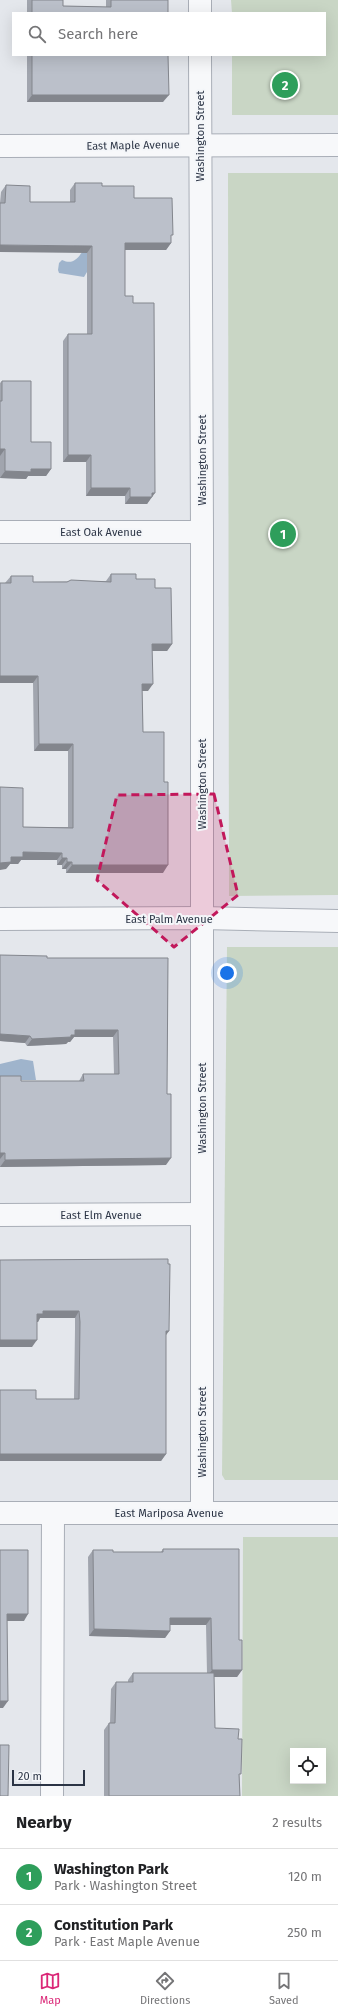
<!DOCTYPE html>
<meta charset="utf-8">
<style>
:root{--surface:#fff;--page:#f6f6f6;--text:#202124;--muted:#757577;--line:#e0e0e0;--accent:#db2777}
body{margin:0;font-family:"Fira Sans",sans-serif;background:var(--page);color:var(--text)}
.controls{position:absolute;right:12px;bottom:12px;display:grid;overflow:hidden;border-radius:0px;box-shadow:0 4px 16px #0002}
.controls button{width:36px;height:36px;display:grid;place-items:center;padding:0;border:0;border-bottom:1px solid var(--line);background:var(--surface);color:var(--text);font:20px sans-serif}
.scale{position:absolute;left:12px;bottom:10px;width:73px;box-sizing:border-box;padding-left:4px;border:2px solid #2b3445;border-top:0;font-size:11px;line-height:14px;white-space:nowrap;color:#2b3445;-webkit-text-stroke:3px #f4f6f9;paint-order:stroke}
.you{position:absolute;left:227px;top:973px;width:14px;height:14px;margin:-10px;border:3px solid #fff;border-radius:50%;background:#1a73e8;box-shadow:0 0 0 6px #1a73e833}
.badge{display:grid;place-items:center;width:26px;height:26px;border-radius:50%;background:var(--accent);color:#fff;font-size:13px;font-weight:700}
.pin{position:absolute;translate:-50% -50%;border:2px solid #fff;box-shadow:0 1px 4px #0006}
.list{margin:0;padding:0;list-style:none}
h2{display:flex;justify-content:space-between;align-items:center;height:52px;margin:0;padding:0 16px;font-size:17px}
h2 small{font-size:13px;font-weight:400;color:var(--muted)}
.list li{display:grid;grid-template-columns:26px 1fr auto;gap:12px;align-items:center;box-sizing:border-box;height:56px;padding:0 16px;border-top:1px solid var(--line)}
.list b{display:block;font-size:15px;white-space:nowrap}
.list p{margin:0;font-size:13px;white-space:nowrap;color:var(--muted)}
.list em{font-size:13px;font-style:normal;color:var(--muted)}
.icon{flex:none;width:22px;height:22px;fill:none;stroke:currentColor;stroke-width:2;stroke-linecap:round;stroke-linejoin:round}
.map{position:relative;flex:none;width:338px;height:1796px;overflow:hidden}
.search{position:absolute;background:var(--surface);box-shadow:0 4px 16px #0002;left:12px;right:12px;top:12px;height:44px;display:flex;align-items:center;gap:10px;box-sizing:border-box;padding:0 14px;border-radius:0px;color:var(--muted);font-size:15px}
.sheet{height:164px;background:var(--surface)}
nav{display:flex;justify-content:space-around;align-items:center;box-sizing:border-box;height:56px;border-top:1px solid var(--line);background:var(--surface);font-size:11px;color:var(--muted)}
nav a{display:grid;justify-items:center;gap:2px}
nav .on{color:var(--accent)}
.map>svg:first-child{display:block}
.green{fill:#c9d6c5;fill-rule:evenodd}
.water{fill:#9fb4cc}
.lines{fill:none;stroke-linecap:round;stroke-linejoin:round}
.minor-casing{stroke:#a9aeb7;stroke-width:24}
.tertiary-casing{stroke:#a9aeb7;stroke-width:24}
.minor{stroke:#f7f8fa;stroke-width:22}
.tertiary{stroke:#f7f8fa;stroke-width:22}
.wall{fill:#a1a5ae}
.shaded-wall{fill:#83868d}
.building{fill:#bbc0ca;stroke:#83868d}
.marked{fill:#c2185b;fill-opacity:0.2;stroke:#c2185b;stroke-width:3;stroke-dasharray:8 5;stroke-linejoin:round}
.labels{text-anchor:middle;stroke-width:4;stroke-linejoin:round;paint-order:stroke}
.street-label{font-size:11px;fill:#2b3445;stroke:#f4f6f9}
</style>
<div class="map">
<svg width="338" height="1796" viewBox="0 0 338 1796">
<rect width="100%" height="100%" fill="#e4e7ec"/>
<g class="green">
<path d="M231,0h107v115h-106v-60h93v-42h-93z"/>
<path d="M228,173h110v722l-109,1z"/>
<path d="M227,947h111v533h-113l-3,-5z"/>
<path d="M243,1537h95v259h-96zM293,1751h30v30h-30z"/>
</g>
<g class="water">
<path d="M87,250v22l-3,5 -25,-4 -1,-3 1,-7 3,-3c11,5 15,-1 21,-9z"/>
<path d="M21,1059l12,2 3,19h-36v-16z"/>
</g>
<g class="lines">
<defs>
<g id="minor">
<path d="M200,13v-13"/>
<path d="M200,55l2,477v981"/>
<path d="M0,146l338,-1"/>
<path d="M0,532h202"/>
<path d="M0,919l202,-1 136,3"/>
<path d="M0,1215l202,-1"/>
<path d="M52,1796l1,-283"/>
</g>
<path id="tertiary" d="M0,1513h338"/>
</defs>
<use href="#minor" class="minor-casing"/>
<use href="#tertiary" class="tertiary-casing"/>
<use href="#minor" class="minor"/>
<use href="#tertiary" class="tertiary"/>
</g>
<g class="wall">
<path d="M27,0h36v6l43,1v-7h62v13h-141z"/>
<path d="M27,55h141l-5,47h-136z"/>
<path d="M75,183l27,3 32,12 37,39v6l-5,7h-41v46l8,7 19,193 -5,8h-22v-8h-39v-34h-23v-121l5,-7h19v-81l-87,-50 1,-11 5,-7 24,17h40v-12z"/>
<path d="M2,381l29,61 20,27 -5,7h-18l-2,3 -26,-1v-95z"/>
<path d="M111,574l25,5 19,9 17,56 -5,7h-15l-4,40h-6l1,41 20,141h-97v-4h-4v-4h-5v-5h-36l-3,4h-8l-4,5 17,-42h45v-76h-34l-1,-68h-33l5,-100 6,-7 22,6 73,-1z"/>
<path d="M0,955l47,3h121l-2,207 -166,2v-91l21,5h58l4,-7h31l-1,-37h-39l-4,5h-2l-2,2 -39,2 -2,-3 -25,-2z"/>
<path d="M0,1260l166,77v117l-5,7 -125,-62h38l1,-70v-11h-35l-2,4h-1l-5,25h-32z"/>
<path d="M163,1549l76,91 3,30 -5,7h-23l1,51 23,11 2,57h-136v-66l5,-7h1l1,-34 5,-7h12v-2l5,-7h74l-1,-48h-36v6l-5,7 -76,-2 -1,-79 5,-7 20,2h48z"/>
</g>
<g class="shaded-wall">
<path d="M32,95h137l-6,7h-136z"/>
<path d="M125,243h46l-5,7h-46z"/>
<path d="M0,245l92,1 -5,7 -87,-1z"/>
<path d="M0,449h5l-5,7z"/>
<path d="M68,455h23l-5,7h-23z"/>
<path d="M31,469h20l-5,7h-18l-2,3 -26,-1 5,-7z"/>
<path d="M91,488h39l-5,8h-39z"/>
<path d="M152,493h3l-8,11h-22l5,-7z"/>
<path d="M152,644h20l-5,7h-20z"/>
<path d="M0,676h38l-5,7h-33z"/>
<path d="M142,684h11l-5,7h-11z"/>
<path d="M39,744h34l-5,7h-34z"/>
<path d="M23,852l39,1 -5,7h-36l-3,4h-8l-4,5 -6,1v-7l11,-6z"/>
<path d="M62,858h5l-5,7h-5z"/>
<path d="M67,862h5l-6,7h-4z"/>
<path d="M72,865h96l-5,8h-97z"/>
<path d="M75,1030h43l-5,7h-39l-4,5h-2l-2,2 -39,2 5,-7z"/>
<path d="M0,1034l30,2 -5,7 -25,-2z"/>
<path d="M0,1153h5l-5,6z"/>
<path d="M171,1158l-5,7 -166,2 5,-7z"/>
<path d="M43,1311h36l-4,7h-35l-2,4h-6l5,-8z"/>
<path d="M166,1331h3l-5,7z"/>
<path d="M0,1340h37l-5,7h-32z"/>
<path d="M0,1454h166l-5,7h-161z"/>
<path d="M7,1614h21l-4,7h-22z"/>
<path d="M170,1618h41l-5,7h-41z"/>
<path d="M94,1629l76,2 -5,7 -76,-2z"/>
<path d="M212,1670h30l-5,7h-30z"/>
<path d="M0,1701h8l-5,7h-3z"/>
</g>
<g class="building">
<path d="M32,0h31v6l48,1v-7h57v13h-136z"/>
<path d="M32,55h136l1,40h-137z"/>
<path d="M75,183h27v3h32v12h38l1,37h-2v8h-46v53h8v7h21l1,190h-3v4h-22v-9h-39v-33h-23v-121h24v-88l-92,-1v-42h5l1,-18 24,1v16h45z"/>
<path d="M2,381h29v61h20v27h-20v3l-26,-1v-22h-5v-48h2z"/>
<path d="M111,574h25v5h19v9h16l1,56h-20l1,40h-11l1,48h21v50h4v83h-96v-3h-5v-4h-5v-5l-39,-1v5h-12v5l-11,1v-76l23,1v39l50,1v-84h-34l-1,-68h-38v-93h11v-7h22v6h34l4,-2 40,2z"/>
<path d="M0,955l47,1v2h121l-1,136h4v64l-166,2v-7h-5v-77h21v5h63l-1,-7h36l-1,-44h-43v5h-4v2l-39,2 -2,-3 -30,-2z"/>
<path d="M168,1259v5h2l-1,67h-3v123h-166v-64h36v9h43l1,-77 -1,-11h-36v3h-6v26h-37v-80z"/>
<path d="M163,1549h76v91h3v30h-30l-1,-52h-41v13l-76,-2 -1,-79h20v2h50z"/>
<path d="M0,1550h28v64h-21l1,87h-8z"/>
<path d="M133,1673h81l1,55 24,1 -1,10h4l-1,35h-2l1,22h-131v-73h6l1,-41h17z"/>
<path d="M0,1745h9l-1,51h-8z"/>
</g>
<path class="marked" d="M214,794l24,101 -64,52 -77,-67 20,-85z"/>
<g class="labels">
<g class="street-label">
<text transform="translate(200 136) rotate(-90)" y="4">Washington Street</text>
<text transform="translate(133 145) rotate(-1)" y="4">East Maple Avenue</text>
<text transform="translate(202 460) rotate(-90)" y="4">Washington Street</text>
<text x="101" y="536">East Oak Avenue</text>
<text transform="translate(202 784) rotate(-90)" y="4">Washington Street</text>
<text x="169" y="923">East Palm Avenue</text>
<text transform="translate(202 1108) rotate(-90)" y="4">Washington Street</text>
<text x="101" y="1219">East Elm Avenue</text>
<text transform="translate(202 1432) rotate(-90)" y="4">Washington Street</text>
<text x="169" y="1517">East Mariposa Avenue</text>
</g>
</g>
</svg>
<div class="controls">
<button><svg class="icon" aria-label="locate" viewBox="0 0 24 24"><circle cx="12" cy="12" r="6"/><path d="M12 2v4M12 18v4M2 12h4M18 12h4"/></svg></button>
</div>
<div class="scale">20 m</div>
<div class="you"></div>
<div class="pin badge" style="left:283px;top:534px;background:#2e9e5b">1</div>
<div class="pin badge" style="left:285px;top:85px;background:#2e9e5b">2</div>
<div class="search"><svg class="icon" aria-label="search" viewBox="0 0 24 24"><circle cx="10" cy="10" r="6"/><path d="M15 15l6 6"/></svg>Search here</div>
</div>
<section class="sheet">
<h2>Nearby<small>2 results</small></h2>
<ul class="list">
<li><span class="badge" style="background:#2e9e5b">1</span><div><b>Washington Park</b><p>Park · Washington Street</p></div><em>120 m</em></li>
<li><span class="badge" style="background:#2e9e5b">2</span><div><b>Constitution Park</b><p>Park · East Maple Avenue</p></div><em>250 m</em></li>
</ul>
</section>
<nav>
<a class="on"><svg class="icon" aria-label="map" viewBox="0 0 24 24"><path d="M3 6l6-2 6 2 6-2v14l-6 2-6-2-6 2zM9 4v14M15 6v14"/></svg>Map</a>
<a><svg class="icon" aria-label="directions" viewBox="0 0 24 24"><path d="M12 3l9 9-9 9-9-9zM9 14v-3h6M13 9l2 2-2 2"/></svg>Directions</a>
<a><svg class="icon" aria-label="saved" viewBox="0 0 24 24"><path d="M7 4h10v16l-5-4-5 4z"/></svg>Saved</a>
</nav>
